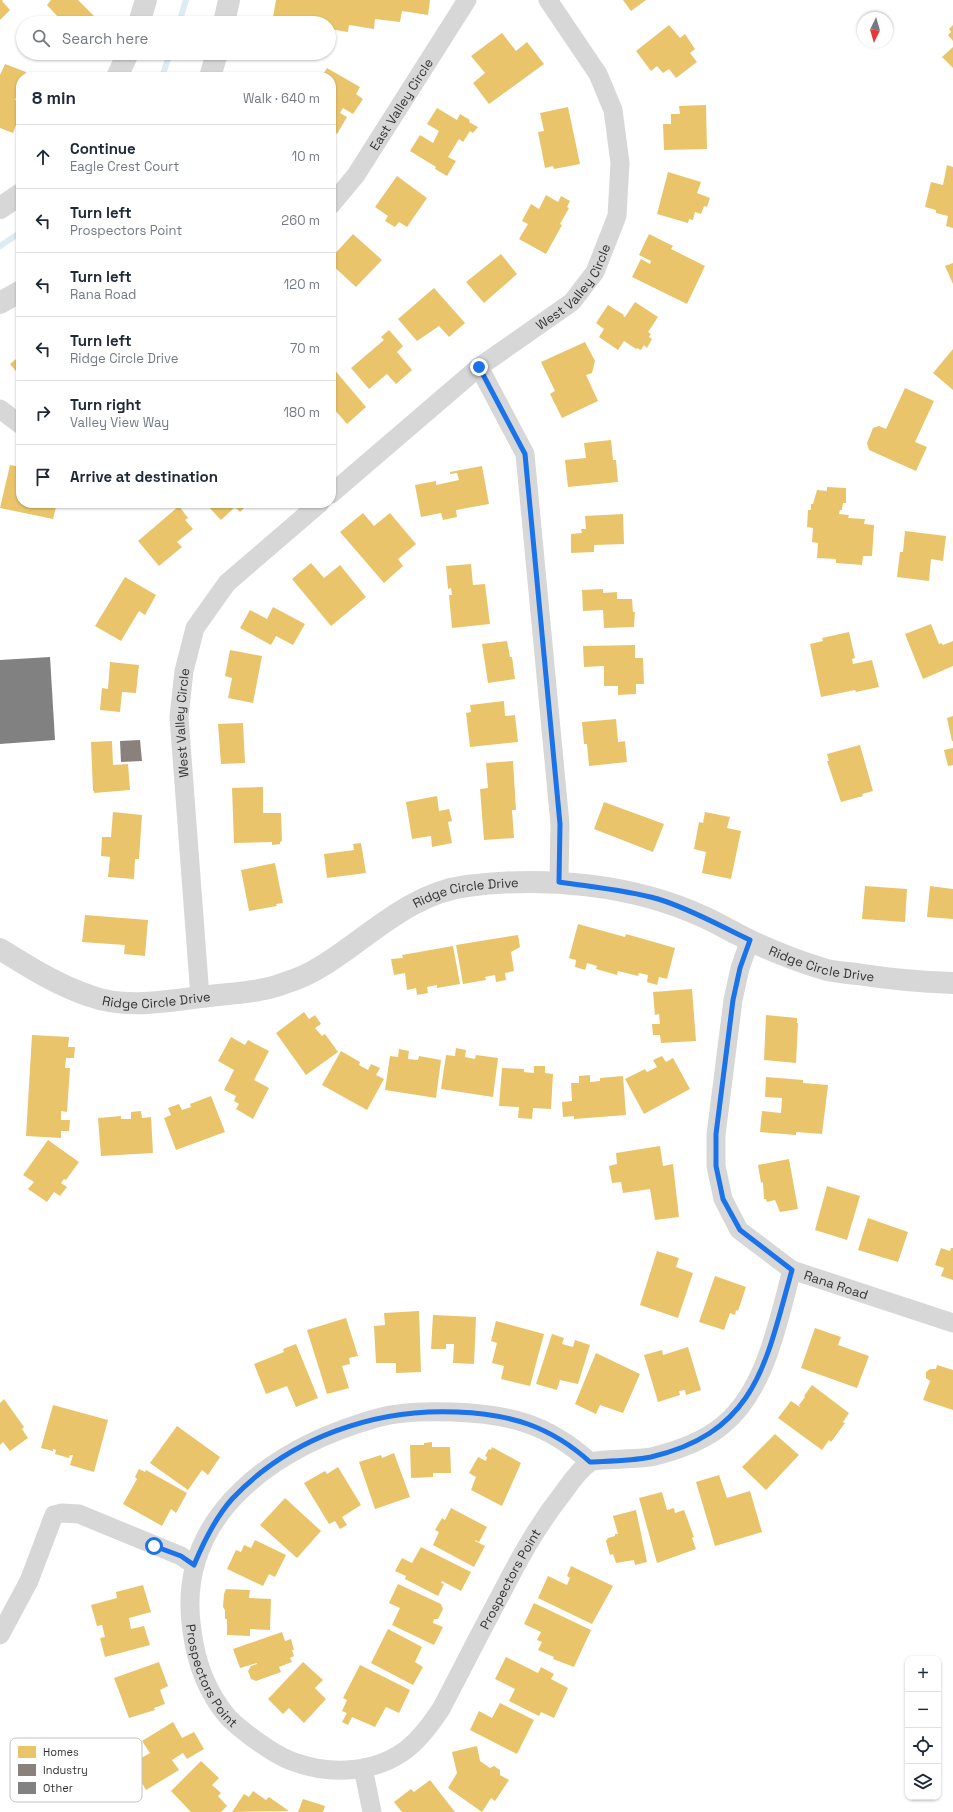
<!DOCTYPE html>
<meta charset="utf-8">
<style>
:root{--surface:#fff;--page:#f6f6f7;--text:#1f2937;--muted:#747a83;--line:#e0e1e3}
body{margin:0;font-family:"Space Grotesk",sans-serif;background:var(--page);color:var(--text)}
.controls{position:absolute;right:12px;bottom:12px;display:grid;overflow:hidden;border-radius:8px;box-shadow:0 1px 3px #0004}
.controls button{width:36px;height:36px;display:grid;place-items:center;padding:0;border:0;border-bottom:1px solid var(--line);background:var(--surface);color:var(--text);font:20px sans-serif}
.compass{position:absolute;left:857px;top:12px;width:36px;height:36px;border-radius:50%;background:var(--surface);box-shadow:0 1px 3px #0004;rotate:185deg}
.stop{position:absolute;width:12px;height:12px;margin:-9px;border:3px solid #1a73e8;border-radius:50%;background:#fff}
.stop.end{background:#1a73e8;border-color:#fff;box-shadow:0 1px 4px #0008}
.list{margin:0;padding:0;list-style:none}
h2{display:flex;justify-content:space-between;align-items:center;height:52px;margin:0;padding:0 16px;font-size:17px}
h2 small{font-size:13px;font-weight:400;color:var(--muted)}
.list li{display:grid;grid-template-columns:26px 1fr auto;gap:12px;align-items:center;box-sizing:border-box;height:64px;padding:0 16px;border-top:1px solid var(--line)}
.list b{display:block;font-size:15px;white-space:nowrap}
.list p{margin:0;font-size:13px;white-space:nowrap;color:var(--muted)}
.list em{font-size:13px;font-style:normal;color:var(--muted)}
.icon{flex:none;width:22px;height:22px;fill:none;stroke:currentColor;stroke-width:2;stroke-linecap:round;stroke-linejoin:round}
.map{position:relative;flex:none;width:953px;height:1812px;overflow:hidden}
.search{position:absolute;background:var(--surface);box-shadow:0 1px 3px #0004;left:16px;top:16px;width:320px;height:44px;display:flex;align-items:center;gap:10px;box-sizing:border-box;padding:0 14px;border-radius:22px;color:var(--muted);font-size:15px}
.panel{position:absolute;background:var(--surface);box-shadow:0 1px 3px #0004;left:16px;top:72px;width:320px;height:436px;border-radius:16px}
.map>svg:first-child{display:block}
.homes{fill:#e9c46a}
.industry{fill:#8a817c}
.lines{fill:none;stroke-linecap:round;stroke-linejoin:round}
.stream{stroke:#ddebf3;stroke-width:6}
.building{fill:#818181}
.minor{stroke:#d7d7d7;stroke-width:19}
.tertiary{stroke:#d7d7d7;stroke-width:22}
.route{stroke:#1a73e8;stroke-width:5}
.labels{text-anchor:middle;stroke-width:4;stroke-linejoin:round;paint-order:stroke}
.street-label{font-size:13px;fill:#333;stroke:#fff}
.key{fill:#fff;stroke:#c2c2c2;stroke-width:1}
.key-label{font-size:11px;fill:#333}
</style>
<div class="map">
<svg width="953" height="1812" viewBox="0 0 953 1812">
<rect width="100%" height="100%" fill="#fff"/>
<g class="homes">
<path d="M0,0h3l-1,1 8,9 -10,10z"/>
<path d="M51,0h27l22,22 -46,1 5,-5 -12,-13z"/>
<path d="M276,0h154l-2,15 -26,-4 -2,11 -25,-3 -1,10 -25,-4 -1,7 -19,-3v-6h-57z"/>
<path d="M623,0h23l-15,11z"/>
<path d="M669,25l11,13 5,-4 10,15 -5,4 7,9 -21,16 -7,-9 -6,4 -6,-7 -6,5 -15,-20z"/>
<path d="M953,25v16l-5,-6 3,-3 -2,-3z"/>
<path d="M502,33l14,18 11,-9 17,22 -55,40 -16,-21 12,-10 -14,-17z"/>
<path d="M953,47v21l-11,-11z"/>
<path d="M5,64l21,8 -2,5h-3v8l-6,15 6,2v9l-8,22 -13,-5v-53z"/>
<path d="M327,68l33,19 -4,7 7,5 -10,15 -10,-6 -3,5 7,4 -10,17 -6,-4v-53h-19l3,-5 7,4z"/>
<path d="M706,105l1,44 -43,1 -1,-26h8v-10h9l-1,-8z"/>
<path d="M568,107l12,57 -26,5 -1,-3 -8,2 -7,-36 6,-1 -4,-18z"/>
<path d="M437,108l20,12 3,-6 10,6 -1,2 9,5 -5,6 -3,-2 -7,11 -4,-3 -11,18 8,4 -9,15 -12,-7 1,-2 -26,-16 10,-16 13,8 6,-12 -12,-7z"/>
<path d="M947,165l6,2v61l-7,-2 2,-10 -12,-3v-3l-11,-3 6,-25 12,3z"/>
<path d="M668,172l33,10 -4,11 13,5 -3,9 -3,-1 -3,8 -6,-2 -2,8 -4,-1 -1,4 -31,-9z"/>
<path d="M397,176l30,22 -20,29 -8,-5 -4,5 -10,-6 3,-5 -13,-9z"/>
<path d="M546,195l12,7 3,-6 9,5 -3,6 2,1 -9,16 2,1 -16,29 -27,-15 9,-15 -6,-3 9,-17 8,5z"/>
<path d="M353,234l29,26 -26,27 -25,-23v-6z"/>
<path d="M649,234l24,12 -2,3 34,17 -18,38 -55,-27 9,-18 9,5 1,-3 -12,-6z"/>
<path d="M501,254l16,20 -33,29 -18,-21z"/>
<path d="M953,263v21l-8,-18z"/>
<path d="M434,288l31,35 -16,14 -10,-11 -22,15 -19,-22z"/>
<path d="M635,302l23,15 -10,15 3,2 -2,3 3,2 -5,9 -3,-3 -3,5 -4,-2 -1,1 -12,-8 -6,9 -19,-13 5,-8 -8,-6 12,-18 16,10 -1,1 2,1z"/>
<path d="M389,330l14,16 -6,6 15,18 -16,14 -9,-10 -18,15 -18,-21 33,-28 -3,-3z"/>
<path d="M585,342l10,19 -3,12 -6,2 12,26 -36,17 -12,-24 5,-3 -14,-29z"/>
<path d="M953,349v41l-20,-17z"/>
<path d="M21,355v22l-11,-13z"/>
<path d="M333,368l33,39 -19,17 -13,-15 -3,2v-41z"/>
<path d="M905,388l29,13 -19,41 12,5 -11,24 -47,-21 -2,-7 6,-15 6,-2 7,3z"/>
<path d="M611,440l2,20h3l2,22 -50,5 -3,-27 21,-2 -2,-15z"/>
<path d="M10,465l11,2v36h36l-4,16 -53,-11z"/>
<path d="M482,466l7,38 -33,6 1,7 -14,3 -2,-7 -20,4 -6,-32 21,-4v4l23,-5 -2,-7 -7,1v-2z"/>
<path d="M827,487l19,1v15h-3l-1,7h-2l-1,4 10,1 -1,3 17,1 -1,5 10,1 -2,31h-9l-1,9 -26,-2v-4l-19,-1 1,-15 -6,-1 1,-14 -6,-1 1,-17h3v-6h2l4,-14 10,1z"/>
<path d="M205,503h40l2,2 -7,7 -5,-5 -14,13z"/>
<path d="M179,506l9,12 -3,2 8,9 -16,13 5,5 -23,19 -21,-25z"/>
<path d="M363,513l11,13 16,-13 26,31 -18,15 5,7 -19,17 -44,-51z"/>
<path d="M623,514l1,30 -30,1v7l-23,1v-19l11,-1 -1,-4h5l-1,-13z"/>
<path d="M905,531l41,5 -3,25 -12,-2 -2,22 -32,-4 3,-25h3z"/>
<path d="M311,563l13,15 16,-13 26,32 -35,29 -39,-47z"/>
<path d="M471,564l2,21 12,-1 5,40 -38,4 -3,-33h3l-1,-7 -3,1 -2,-23z"/>
<path d="M125,577l31,18 -11,20 -6,-4 -18,30 -26,-15z"/>
<path d="M603,589v4l14,-1v7h15l1,13h2l-1,15 -30,1 -1,-18 -20,1 -1,-21z"/>
<path d="M273,607l32,17 -12,21 -17,-9 -5,9 -31,-17 10,-18 17,9z"/>
<path d="M931,624l8,20 2,-1 2,2 10,-4v25l-30,13 -18,-45z"/>
<path d="M849,632l6,26 -3,1 1,5 19,-4 7,27 -23,5 -1,-2 -34,7 -11,-53 13,-3 -1,-3z"/>
<path d="M507,641l3,16h2l3,22 -27,4 -6,-39z"/>
<path d="M635,645v13h8l1,26h-8v10l-18,1v-9h-14v-20l-20,1 -1,-21z"/>
<path d="M230,650l32,6 -9,47 -25,-5 4,-20 -7,-2z"/>
<path d="M110,662l29,3 -3,28 -14,-1 -2,20 -20,-2 2,-22 6,1z"/>
<path d="M504,701l1,15 10,-1 3,27 -48,5 -4,-34 5,-1 -1,-7z"/>
<path d="M953,716v25h-1l-5,-23z"/>
<path d="M616,719l2,23 7,-1 2,21 -38,4 -2,-22h-3l-2,-22z"/>
<path d="M243,723l2,40 -24,1 -3,-40z"/>
<path d="M112,741l1,24 15,-1 2,26 -36,3v-2h-1l-2,-49z"/>
<path d="M860,745l13,46 -11,3 1,2 -22,6 -14,-41h2l-2,-7z"/>
<path d="M953,748v17l-5,1 -4,-16z"/>
<path d="M513,761l3,49h-4l2,28 -30,2 -4,-51 8,-1 -2,-25z"/>
<path d="M263,787v26h18l1,28 -2,1v2l-8,1v-3l-38,1 -2,-55z"/>
<path d="M437,796l2,15 10,-2 3,12 -4,1 4,21 -20,4 -1,-11 -19,3 -6,-37z"/>
<path d="M604,802l60,22 -11,28 -59,-23z"/>
<path d="M113,812l29,3 -3,44h-4l-1,20 -26,-2 2,-20 -9,-1 1,-19h9z"/>
<path d="M705,812l25,5 -3,11 14,3 -10,48 -29,-6 4,-21 -12,-3 5,-27 4,1z"/>
<path d="M361,843l5,30 -39,5 -3,-24 30,-4 -1,-6z"/>
<path d="M275,863l8,40 -7,1 1,2 -28,5 -8,-41z"/>
<path d="M865,886l42,3 -2,33 -43,-3z"/>
<path d="M930,886l23,3v30l-26,-2z"/>
<path d="M85,915l63,5 -3,36 -21,-2 1,-9 -43,-3z"/>
<path d="M578,924l47,13 1,-3 49,14 -8,31 -8,-2 -2,8 -10,-3 1,-7 -9,-2 -1,3 -20,-5 -1,4 -21,-6 1,-3 -10,-3 -2,7 -10,-3 1,-7 -7,-2z"/>
<path d="M518,935l2,12 -9,5 3,19 -9,2 1,7 -10,2 -1,-7 -10,2 1,3 -23,4 -7,-39z"/>
<path d="M453,946l7,38 -23,4v-3l-10,2 1,6 -11,2 -1,-7 -9,2 -2,-17 -11,2 -3,-16 12,-1 -1,-3z"/>
<path d="M692,989l4,52 -35,2 -1,-8h-7l-1,-11h8l-1,-10 -4,1 -2,-23z"/>
<path d="M304,1012l5,7 6,-4 6,9 -6,4 7,8 3,-2 13,18 -32,23 -30,-42z"/>
<path d="M766,1015l31,3v5h1l-2,40 -32,-3z"/>
<path d="M32,1035l37,2 -1,10h7l-1,11h-8l-1,10h5l-3,44 -6,-1v9h9l-1,11h-8v7l-35,-2z"/>
<path d="M231,1037l14,8 3,-5 21,11 -15,29 15,8 -16,31 -17,-10 3,-5 -5,-3 2,-5 -12,-6 10,-20 -16,-9z"/>
<path d="M456,1048l10,2 -1,7 10,2 1,-4 22,3 -5,39 -52,-8 5,-34 9,1z"/>
<path d="M399,1049l10,2 -1,8 10,1 1,-4 22,4 -5,38 -51,-8 5,-34 8,1z"/>
<path d="M341,1051l19,11 -1,3 9,5 3,-6 9,4 -4,7 8,4 -17,31 -45,-25z"/>
<path d="M662,1056l4,6 7,-4 17,31 -46,25 -19,-35 20,-10 2,3 10,-5 -4,-7z"/>
<path d="M534,1066h11v7l8,1 -2,35 -18,-1 -1,11 -14,-1 1,-11 -20,-1 3,-38 22,1v3l10,1z"/>
<path d="M590,1075v7l10,-1v-3l23,-2 3,39 -52,4v-3l-11,1 -1,-15 10,-1 -1,-18h8v-7z"/>
<path d="M766,1077l37,3v3l25,2 -6,49 -26,-2v3l-36,-3 2,-21 19,2 1,-15 -17,-1z"/>
<path d="M211,1096l14,36 -49,18 -12,-32 7,-3 -3,-7 11,-4 3,6 9,-3 -1,-3z"/>
<path d="M141,1111l1,7 9,-1 2,36 -52,3 -3,-38 23,-2v3h10v-7z"/>
<path d="M48,1140l31,22 -13,18 -2,-1 -3,4 6,4 -7,9 -6,-4 -7,10 -19,-13 6,-7 -11,-7z"/>
<path d="M660,1146l3,20 10,-2 6,53 -24,3 -5,-31 -27,4 -2,-11 -9,1 -3,-17 8,-2 -1,-11z"/>
<path d="M789,1159l9,50 -18,3 -5,-12 -8,2 -1,-3h-2l-1,-17 -2,1 -3,-18z"/>
<path d="M827,1186l33,10 -13,44 -32,-10z"/>
<path d="M868,1218l40,14 -10,30 -40,-12z"/>
<path d="M941,1248l9,3 1,-3h2v32l-12,-4 3,-8 -9,-3z"/>
<path d="M657,1251l22,7 -3,9 17,6 -15,45 -38,-13z"/>
<path d="M715,1276l31,11 -8,24 -2,-1 -1,5 -5,-2 -6,17 -25,-8z"/>
<path d="M419,1311l2,61 -25,1v-10h-20l-2,-37 11,-1 -1,-12z"/>
<path d="M433,1315l43,2 -2,47 -21,-1 1,-19h-8v5h-15z"/>
<path d="M346,1318l12,38 -9,2 1,6 -8,2 7,22 -22,6 -20,-64z"/>
<path d="M496,1321l48,13 -14,52 -29,-7 3,-13 -12,-3 5,-20 -6,-2z"/>
<path d="M815,1328l26,9 -3,8 31,11 -12,32 -56,-20z"/>
<path d="M552,1334l12,4 -2,6 11,3 2,-7 15,5 -12,39 -18,-4 -3,10 -21,-6z"/>
<path d="M296,1344l22,54 -22,9 -9,-21 -21,8 -12,-30 30,-12 -1,-3z"/>
<path d="M688,1347l13,43 -15,5 -1,-5 -6,1 1,4 -22,7 -14,-47 18,-5 1,5z"/>
<path d="M596,1353l44,21 -17,39 -23,-8 -4,9 -21,-10z"/>
<path d="M937,1365l16,5v40l-30,-10 7,-19 -4,-3v-6l4,-3h6z"/>
<path d="M812,1385l37,28 -6,9 2,1 -14,19 -2,-2 -7,10 -44,-32 13,-17 9,6 -1,-2 6,-8 -1,-1z"/>
<path d="M4,1399l20,28 -2,2 6,9 -18,13 -7,-9 -3,3v-42z"/>
<path d="M53,1405l55,15 -14,52 -24,-7 3,-10h-3l-1,3 -14,-4 1,-4 -3,-1v2l-12,-3z"/>
<path d="M177,1426l43,31 -12,18 -6,-5 -14,20 -38,-27z"/>
<path d="M775,1434l24,21 -33,35 -24,-23z"/>
<path d="M432,1442v5h18l1,26h-18v4l-22,1 -1,-33h14v-2z"/>
<path d="M492,1447l29,16 -19,43 -31,-16 5,-13 -7,-4 9,-16 8,4 1,-4 -2,-1 4,-7 2,1z"/>
<path d="M394,1453l16,44 -35,12 -16,-47 22,-7 1,3z"/>
<path d="M338,1467l23,38 -19,12 5,8 -7,4 -5,-8 -6,3 -25,-41 21,-12 2,3z"/>
<path d="M139,1469l6,3 1,-2 41,23 -11,20 -5,-4 -9,17 -39,-22 14,-25 -2,-2z"/>
<path d="M719,1475l8,23 23,-7 12,41 -47,14 -19,-64z"/>
<path d="M662,1492l5,18 7,-2 1,5 9,-3 10,27 -2,1 4,11 -39,14 -18,-65z"/>
<path d="M285,1498l36,33 -24,27 -37,-33z"/>
<path d="M451,1508l36,19 -8,15 -4,-2v1l10,5 -11,21 -41,-22 6,-13 -4,-2 7,-12 3,2z"/>
<path d="M636,1510l11,52 -12,3 -1,-5 -18,3 -3,-9 -3,1 -4,-14 2,-3 7,-2v-2h3l-5,-18z"/>
<path d="M255,1540l31,15 -11,22 -6,-3 -6,12 -36,-17 9,-19 5,2 3,-7 7,3z"/>
<path d="M421,1547l50,25 -10,19 -19,-10 -1,2 3,1 -6,12 -33,-17 1,-3 -11,-5 7,-13 10,5z"/>
<path d="M571,1566l42,20 -21,38 -54,-26 10,-22 19,9 3,-7 -3,-2z"/>
<path d="M398,1584l43,20 2,5 -5,10h-4l-1,4 10,4 -9,18 -42,-20 8,-17 -11,-5z"/>
<path d="M143,1585l8,27 -22,6 2,11 13,-3 6,19 -45,12 -5,-19 5,-1 -3,-12 -5,1 -6,-21 26,-7 -1,-6z"/>
<path d="M226,1589l24,1 -1,8 22,1 -1,31 -20,-1v7l-23,-1v-16h-2v-9l-2,-3 1,-13z"/>
<path d="M534,1603l57,27 -17,37 -21,-8 1,-2 -16,-7 4,-8 -5,-2 4,-8 -17,-8z"/>
<path d="M388,1629l34,18 -7,15 8,5 -10,18 -42,-22z"/>
<path d="M282,1632l3,9 6,-2 3,11h-2l2,6 -4,2 2,4 -13,5 2,5 -25,9 -5,-2 -3,-8 3,-5 6,-2v-1l-17,5 -7,-19z"/>
<path d="M506,1657l32,16 3,-6 13,7 -3,5 17,9 -14,30 -13,-6 -2,4 -30,-15 6,-12 -20,-10z"/>
<path d="M159,1662l9,24 -8,4 5,14 -11,4 1,2 -26,8 -15,-40z"/>
<path d="M303,1662l20,18 -8,8 11,11 -22,24 -15,-15 -6,6 -15,-15z"/>
<path d="M360,1665l50,25 -11,23 -13,-6 -11,20 -23,-10 -4,8 -6,-3 5,-9 -5,-2 5,-11 -4,-2z"/>
<path d="M500,1703l34,17 -17,34 -47,-24 9,-19 13,7z"/>
<path d="M173,1722l9,16 12,-6 10,17 -17,10 -4,-6 -11,7 7,10 -33,20 -15,-26 19,-11 -8,-12z"/>
<path d="M477,1746l3,15 10,7 4,-2 6,4v5l9,5 -14,21 -4,-3 -9,14 -34,-24 9,-15 -5,-21z"/>
<path d="M201,1761l18,17 -7,7 9,8 -3,3 9,10 -6,6h-30l-20,-21z"/>
<path d="M430,1780l25,32h-53l-8,-10 17,-13 3,3z"/>
<path d="M253,1791l13,9 3,-3 20,14 -57,1 12,-18 5,3z"/>
<path d="M303,1799l22,7 -2,6h-25z"/>
</g>
<path class="industry" d="M140,740l2,21 -21,1 -1,-21z"/>
<g class="lines">
<g class="stream">
<path d="M179,23l7,-23"/>
<path d="M162,77l8,-24"/>
<path d="M0,246l21,-14"/>
</g>
</g>
<path class="building" d="M50,657l5,83 -55,4v-84z"/>
<g class="lines">
<g class="minor">
<path id="s1" d="M331,205l25,-30 111,-175"/>
<path d="M479,367l46,87 35,370 -1,58"/>
<path d="M0,409l21,16"/>
<path id="s2" d="M331,494l148,-127 93,-65 23,-30 22,-56 3,-53 -7,-53 -15,-36 -50,-74"/>
<path id="s3" d="M750,940l-10,28 -7,32 -17,135v31l7,33 16,31 53,40 161,53"/>
<path id="s4" d="M200,997l-21,-280 5,-46 11,-43 32,-45 93,-80"/>
<path id="s5" d="M590,1462c-43,-39 -82,-48 -138,-50 -25,-1 -51,-1 -75,6 -99,28 -203,95 -185,213 4,31 15,61 35,85 8,9 18,16 27,23 13,9 27,19 43,24 35,12 79,10 110,-14 14,-11 24,-25 34,-40 20,-38 39,-76 59,-113 19,-37 37,-70 63,-103 8,-11 15,-22 26,-30 5,-4 51,-4 62,-6 25,-6 52,-15 72,-32 43,-35 55,-104 69,-155"/>
<path d="M0,1635l29,-54 25,-66 8,-2 17,1 102,42 13,9"/>
<path d="M363,1768l9,44"/>
</g>
<g class="tertiary">
<path d="M139,23l7,-23"/>
<path d="M224,23l5,-23"/>
<path d="M117,77l11,-24"/>
<path d="M210,77l7,-24"/>
<path d="M0,208l21,-14"/>
<path d="M0,303l21,-12"/>
<path id="s6" d="M0,949c29,18 57,36 90,47 38,14 81,4 120,0 25,-3 52,-4 75,-13 13,-4 26,-10 37,-17 47,-29 88,-73 145,-80 78,-10 167,-2 239,32 11,5 21,11 31,16 29,15 59,27 90,36 10,2 20,3 30,4 32,5 64,8 96,9"/>
</g>
</g>
<g class="lines">
<path class="route" d="M154,1546l27,10 13,9c10,-24 21,-47 38,-66 57,-61 143,-91 225,-87 53,2 93,14 133,50 20,-1 41,-1 61,-5 106,-25 115,-95 141,-187l-52,-40 -17,-31 -7,-33v-32l17,-134 7,-32 10,-28c-30,-14 -59,-31 -92,-41 -32,-9 -66,-12 -99,-17l1,-58 -35,-370 -46,-87"/>
</g>
<g class="labels">
<g class="street-label">
<text dy="5" stroke="none"><textPath href="#s1" startOffset="123">East Valley Circle</textPath></text>
<text dy="5" stroke="none"><textPath href="#s2" startOffset="321">West Valley Circle</textPath></text>
<text dy="5" stroke="none"><textPath href="#s4" startOffset="275">West Valley Circle</textPath></text>
<text dy="5" stroke="none"><textPath href="#s6" startOffset="505">Ridge Circle Drive</textPath></text>
<text dy="5" stroke="none"><textPath href="#s6" startOffset="877">Ridge Circle Drive</textPath></text>
<text dy="5" stroke="none"><textPath href="#s6" startOffset="169">Ridge Circle Drive</textPath></text>
<text dy="5" stroke="none"><textPath href="#s3" startOffset="411">Rana Road</textPath></text>
<text dy="5" stroke="none"><textPath href="#s5" startOffset="1030">Prospectors Point</textPath></text>
<text dy="5" stroke="none"><textPath href="#s5" startOffset="586">Prospectors Point</textPath></text>
</g>
</g>
<rect x="10" y="1738" width="132" height="64" rx="6" class="key"/>
<rect x="18" y="1746" width="18" height="12" fill="#e9c46a"/>
<rect x="18" y="1764" width="18" height="12" fill="#8a817c"/>
<rect x="18" y="1782" width="18" height="12" fill="#818181"/>
<g class="key-label">
<text x="43" y="1756">Homes</text>
<text x="43" y="1774">Industry</text>
<text x="43" y="1792">Other</text>
</g>
</svg>
<div class="controls">
<button>+</button>
<button>−</button>
<button><svg class="icon" aria-label="locate" viewBox="0 0 24 24"><circle cx="12" cy="12" r="6"/><path d="M12 2v4M12 18v4M2 12h4M18 12h4"/></svg></button>
<button><svg class="icon" aria-label="layers" viewBox="0 0 24 24"><path d="M12 4l9 5-9 5-9-5zM3 14l9 5 9-5"/></svg></button>
</div>
<svg class="compass" viewBox="-18 -18 36 36"><path d="M0-13l5 13h-10z" fill="#e53935"/><path d="M0 13l5-13h-10z" fill="#747a83"/></svg>
<div class="stop" style="left:154px;top:1546px"></div>
<div class="stop end" style="left:479px;top:367px"></div>
<div class="search"><svg class="icon" aria-label="search" viewBox="0 0 24 24"><circle cx="10" cy="10" r="6"/><path d="M15 15l6 6"/></svg>Search here</div>
<section class="panel">
<h2>8 min<small>Walk · 640 m</small></h2>
<ul class="list">
<li><svg class="icon" aria-label="ahead" viewBox="0 0 24 24"><path d="M12 20V5M6 11l6-6 6 6"/></svg><div><b>Continue</b><p>Eagle Crest Court</p></div><em>10 m</em></li>
<li><svg class="icon" aria-label="left" viewBox="0 0 24 24"><path d="M17 20v-9H6M10 6l-5 5 5 5"/></svg><div><b>Turn left</b><p>Prospectors Point</p></div><em>260 m</em></li>
<li><svg class="icon" aria-label="left" viewBox="0 0 24 24"><path d="M17 20v-9H6M10 6l-5 5 5 5"/></svg><div><b>Turn left</b><p>Rana Road</p></div><em>120 m</em></li>
<li><svg class="icon" aria-label="left" viewBox="0 0 24 24"><path d="M17 20v-9H6M10 6l-5 5 5 5"/></svg><div><b>Turn left</b><p>Ridge Circle Drive</p></div><em>70 m</em></li>
<li><svg class="icon" aria-label="right" viewBox="0 0 24 24"><path d="M7 20v-9h11M14 6l5 5-5 5"/></svg><div><b>Turn right</b><p>Valley View Way</p></div><em>180 m</em></li>
<li><svg class="icon" aria-label="arrive" viewBox="0 0 24 24"><path d="M6 21V4h12l-3 4 3 4H6"/></svg><div><b>Arrive at destination</b></div></li>
</ul>
</section>
</div>
